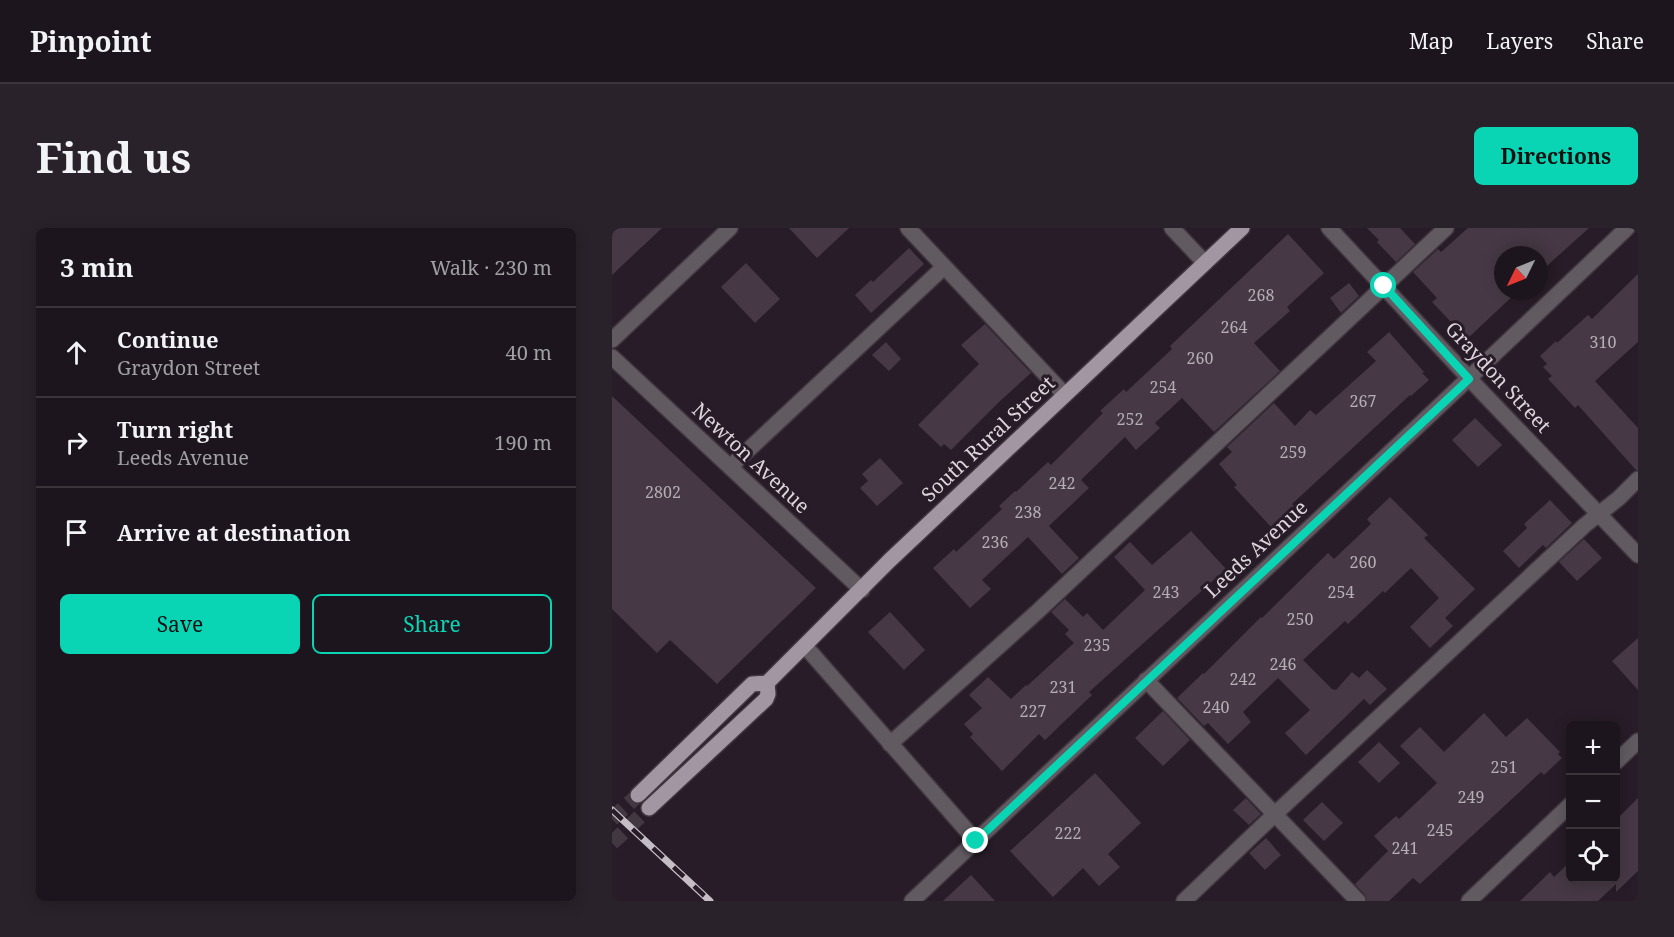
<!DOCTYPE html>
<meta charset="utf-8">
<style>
:root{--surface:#1d151d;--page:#2a222a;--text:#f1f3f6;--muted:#a09fa4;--line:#3b343b;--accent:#09d5b5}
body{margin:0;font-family:"Noto Serif",serif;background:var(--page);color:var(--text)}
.controls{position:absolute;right:18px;bottom:18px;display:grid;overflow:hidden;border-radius:9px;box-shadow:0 3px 15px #0003}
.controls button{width:54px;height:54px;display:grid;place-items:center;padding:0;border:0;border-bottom:2px solid var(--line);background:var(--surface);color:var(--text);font:30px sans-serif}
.compass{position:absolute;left:882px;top:18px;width:54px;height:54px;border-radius:50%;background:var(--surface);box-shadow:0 3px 15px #0003;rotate:227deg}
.stop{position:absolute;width:18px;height:18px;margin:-14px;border:4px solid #09d5b5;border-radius:50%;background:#fff}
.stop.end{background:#09d5b5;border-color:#fff;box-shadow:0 2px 6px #0008}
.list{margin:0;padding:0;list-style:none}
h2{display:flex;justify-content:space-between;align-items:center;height:78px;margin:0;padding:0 24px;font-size:26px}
h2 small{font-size:20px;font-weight:400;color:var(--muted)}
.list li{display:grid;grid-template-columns:39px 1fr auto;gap:18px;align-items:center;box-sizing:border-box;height:90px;padding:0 24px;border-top:2px solid var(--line)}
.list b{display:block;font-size:22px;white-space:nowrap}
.list p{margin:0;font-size:20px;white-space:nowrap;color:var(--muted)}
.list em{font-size:20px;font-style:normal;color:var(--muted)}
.actions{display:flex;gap:12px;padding:18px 24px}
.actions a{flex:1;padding:14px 0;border:2px solid var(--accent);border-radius:9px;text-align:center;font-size:21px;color:var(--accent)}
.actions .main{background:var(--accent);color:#111}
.icon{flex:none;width:33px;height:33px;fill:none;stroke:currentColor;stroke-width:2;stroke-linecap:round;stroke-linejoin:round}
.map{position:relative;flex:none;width:1026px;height:673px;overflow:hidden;border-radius:9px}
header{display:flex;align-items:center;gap:36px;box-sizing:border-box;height:84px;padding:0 30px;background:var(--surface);border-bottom:2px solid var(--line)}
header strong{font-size:28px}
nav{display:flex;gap:33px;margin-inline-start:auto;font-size:21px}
.intro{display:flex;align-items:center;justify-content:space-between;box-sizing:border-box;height:144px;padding:0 36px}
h1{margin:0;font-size:42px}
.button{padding:15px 27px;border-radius:9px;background:var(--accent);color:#111;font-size:21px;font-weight:700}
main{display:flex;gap:36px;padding:0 36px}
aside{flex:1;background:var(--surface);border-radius:9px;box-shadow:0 3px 15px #0003}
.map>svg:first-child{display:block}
.building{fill:#463945}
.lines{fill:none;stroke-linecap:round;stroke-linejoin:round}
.major-tunnel{stroke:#423842;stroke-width:15;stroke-dasharray:15 8;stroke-linecap:butt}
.minor-casing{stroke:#403640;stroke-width:18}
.major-casing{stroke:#403640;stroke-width:18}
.minor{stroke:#615b61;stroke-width:15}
.major{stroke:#a296a2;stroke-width:15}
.rail-casing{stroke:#c5bdc5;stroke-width:7}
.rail{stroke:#271c27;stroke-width:4.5;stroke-dasharray:14;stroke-linecap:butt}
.route{stroke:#09d5b5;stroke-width:8}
.labels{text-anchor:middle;stroke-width:6;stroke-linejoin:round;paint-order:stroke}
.number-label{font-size:16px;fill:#b6aeb6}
.street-label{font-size:20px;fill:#dcd5dc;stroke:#271c27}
</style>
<header>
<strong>Pinpoint</strong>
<nav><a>Map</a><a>Layers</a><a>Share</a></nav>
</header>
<div class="intro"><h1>Find us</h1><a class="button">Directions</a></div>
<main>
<aside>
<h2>3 min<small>Walk · 230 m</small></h2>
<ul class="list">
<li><svg class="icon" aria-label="ahead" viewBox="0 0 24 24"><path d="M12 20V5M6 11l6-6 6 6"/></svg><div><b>Continue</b><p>Graydon Street</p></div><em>40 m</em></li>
<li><svg class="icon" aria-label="right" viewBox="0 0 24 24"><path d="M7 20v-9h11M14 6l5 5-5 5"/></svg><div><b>Turn right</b><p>Leeds Avenue</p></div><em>190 m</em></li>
<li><svg class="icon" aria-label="arrive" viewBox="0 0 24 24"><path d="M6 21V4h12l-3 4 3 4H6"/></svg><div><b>Arrive at destination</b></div></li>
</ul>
<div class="actions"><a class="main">Save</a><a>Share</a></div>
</aside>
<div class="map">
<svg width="1026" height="673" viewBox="0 0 1026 673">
<rect width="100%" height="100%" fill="#271c27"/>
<g class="building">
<path d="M0,0h50l-50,47z"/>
<path d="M177,0h60l-32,30z"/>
<path d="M755,0h33l15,16 -19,18 -19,-20 2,-2z"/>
<path d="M856,0h121l-50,45v-18h-36v36h15l-51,48 -35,-37 5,-4 -24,-26 25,-23 3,3z"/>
<path d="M676,6l36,39 -37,34 3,4 -36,32 26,28 -66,61 -32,-34 -27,25 5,5 -24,22 -11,-13 -44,43 8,8 -40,38 30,32 -17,16 -34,-37 -46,43 9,9 -21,19 -37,-40 21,-19 2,3 46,-43 -3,-3 16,-15 1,1 32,-30 3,3 52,-52 -3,-2 24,-22 2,3 46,-43 -2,-3z"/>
<path d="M297,20l15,16 -53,49 -16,-18 16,-15 2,2z"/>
<path d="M134,35l34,36 -25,24 -34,-36z"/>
<path d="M1026,46v68l-43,39 43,47v42h-2l-58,-65 -3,3 -27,-29 4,-3 -9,-9 4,-3 -7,-8 16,-15 1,2 31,-28 4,4z"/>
<path d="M737,55l10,13 -18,17 -11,-15z"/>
<path d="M373,96l46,49 -32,29 -48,48 -7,-6 -3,3 -23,-22 61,-61 -18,-19z"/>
<path d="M777,104l35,40 -2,1 7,7 -18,16 -1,-1 -118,109 2,2 -23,21 -37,-40 3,-2 -18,-21 13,-12 -5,-5 47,-44 21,23 15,-16 6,5 60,-54 -9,-9z"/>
<path d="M274,114l15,17 -12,12 -17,-16z"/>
<path d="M0,168l204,192 -99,96 -47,-44 -13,13 -45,-44z"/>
<path d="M863,190l27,27 -24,22 -26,-27z"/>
<path d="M268,230l23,25 -26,23 -17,-18 8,-7 -6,-7z"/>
<path d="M778,269l38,38 -4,3 51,51 -30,29 8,8 -23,22 -20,-21 29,-29 -28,-30 -26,25 -2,-2 -35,33 -3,-3 -42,39 30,30 1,-1 2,1 16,-18 7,6 8,-8 20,19 -17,16 -6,-6 -58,56 -21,-22 25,-23 -32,-32 -35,34 8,10 -23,22 -20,-21 -4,3 -27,-28 26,-25 1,1 57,-57 1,1 66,-65 6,6 37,-35 -4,-5z"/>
<path d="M938,272l22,23 -26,25 -3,-3 -24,23 -16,-17 24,-23 -3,-4z"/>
<path d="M579,303l35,38 -137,123 3,3 -47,45 -6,-6 -37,37 -32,-34 3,-3 -9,-10 18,-16 -13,-13 19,-18 23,22 15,-14 1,1 47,-43 -9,-9 4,-4 -18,-18 14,-13 18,18 4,-4 16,17 42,-40 -31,-33 16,-15 22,23z"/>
<path d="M972,311l18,19 -25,23 -18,-19z"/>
<path d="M278,384l35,38 -21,20 -36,-38z"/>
<path d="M1026,410v52l-26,-29z"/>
<path d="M551,483l27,29 -27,26 -28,-28z"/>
<path d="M872,485l22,24 21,-19 33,34 -2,2 4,4 -18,17 -3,-3 -121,112 -7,-6 -24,23h-22l-2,-6 -10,-11 33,-33 -14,-15 22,-20 3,3 38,-36 -37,-37 20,-19 24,25z"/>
<path d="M767,514l21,21 -21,20 -21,-21z"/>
<path d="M483,545l46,50 -33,31 12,13 -21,19 -16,-18 -30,29 -43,-46z"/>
<path d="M634,570l15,16 -12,11 -16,-15z"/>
<path d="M1026,570v73l-22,21v-8l-18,17h-78l30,-29 4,5 16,-15v17h46v-59z"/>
<path d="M710,574l21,21 -19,18 -21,-21z"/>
<path d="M654,610l15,17 -16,15 -16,-17z"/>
<path d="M359,647l24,26h-52z"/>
</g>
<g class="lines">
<g class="major-tunnel">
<path d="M0,591l26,-24"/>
<path d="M0,615l37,-35"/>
</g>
<defs>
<g id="minor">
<path d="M296,0l157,167"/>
<path d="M560,0l33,35"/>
<path d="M717,0l152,163 157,164"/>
<path d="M0,112l118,-112"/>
<path d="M0,129l250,233"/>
<path d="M118,239l214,-200"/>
<path d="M193,418l171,195"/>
<path d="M534,452l212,221"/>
<path d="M278,516l147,-132 409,-384"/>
<path d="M1004,534l22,-21"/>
<path d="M300,673c238,-225 479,-447 715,-673"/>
<path d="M572,673l91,-87 310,-289 34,-27 19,-19"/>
<path d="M857,673l101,-96"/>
</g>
<g id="major">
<path d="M26,567l114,-111 15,-1 122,-122 353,-333"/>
<path d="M37,580l117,-109 2,-5 -1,-11"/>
</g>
</defs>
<use href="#minor" class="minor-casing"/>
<use href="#major" class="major-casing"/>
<use href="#minor" class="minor"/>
<use href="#major" class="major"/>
<defs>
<path id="rail" d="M0,582l98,91"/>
</defs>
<use href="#rail" class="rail-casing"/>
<use href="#rail" class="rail"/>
</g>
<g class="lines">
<path class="route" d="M364,613l493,-462 -85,-93"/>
</g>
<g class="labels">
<g class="number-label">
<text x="649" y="73">268</text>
<text x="622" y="105">264</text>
<text x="991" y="120">310</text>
<text x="588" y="136">260</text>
<text x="551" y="165">254</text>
<text x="751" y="179">267</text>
<text x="518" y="197">252</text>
<text x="681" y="230">259</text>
<text x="450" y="261">242</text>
<text x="51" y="270">2802</text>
<text x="416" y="290">238</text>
<text x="383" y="320">236</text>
<text x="751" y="340">260</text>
<text x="554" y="370">243</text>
<text x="729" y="370">254</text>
<text x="688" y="397">250</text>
<text x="485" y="423">235</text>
<text x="671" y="442">246</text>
<text x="631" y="457">242</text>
<text x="451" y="465">231</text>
<text x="604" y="485">240</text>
<text x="421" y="489">227</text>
<text x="892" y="545">251</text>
<text x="859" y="575">249</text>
<text x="828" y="608">245</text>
<text x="456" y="611">222</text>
<text x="793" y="626">241</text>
</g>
<g class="street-label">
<text transform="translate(886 149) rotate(47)" y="7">Graydon Street</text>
<text transform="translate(376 211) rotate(-43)" y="7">South Rural Street</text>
<text transform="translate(139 230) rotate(43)" y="7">Newton Avenue</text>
<text transform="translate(644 321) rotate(-43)" y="7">Leeds Avenue</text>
</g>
</g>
</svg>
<div class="controls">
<button>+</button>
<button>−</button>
<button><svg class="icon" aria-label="locate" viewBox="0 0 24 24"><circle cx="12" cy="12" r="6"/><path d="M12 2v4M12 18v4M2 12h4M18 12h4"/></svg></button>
</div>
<svg class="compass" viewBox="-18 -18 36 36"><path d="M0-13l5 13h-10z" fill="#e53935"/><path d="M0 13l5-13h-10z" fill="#a09fa4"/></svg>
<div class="stop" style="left:772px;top:58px"></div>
<div class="stop end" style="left:364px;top:613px"></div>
</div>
</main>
